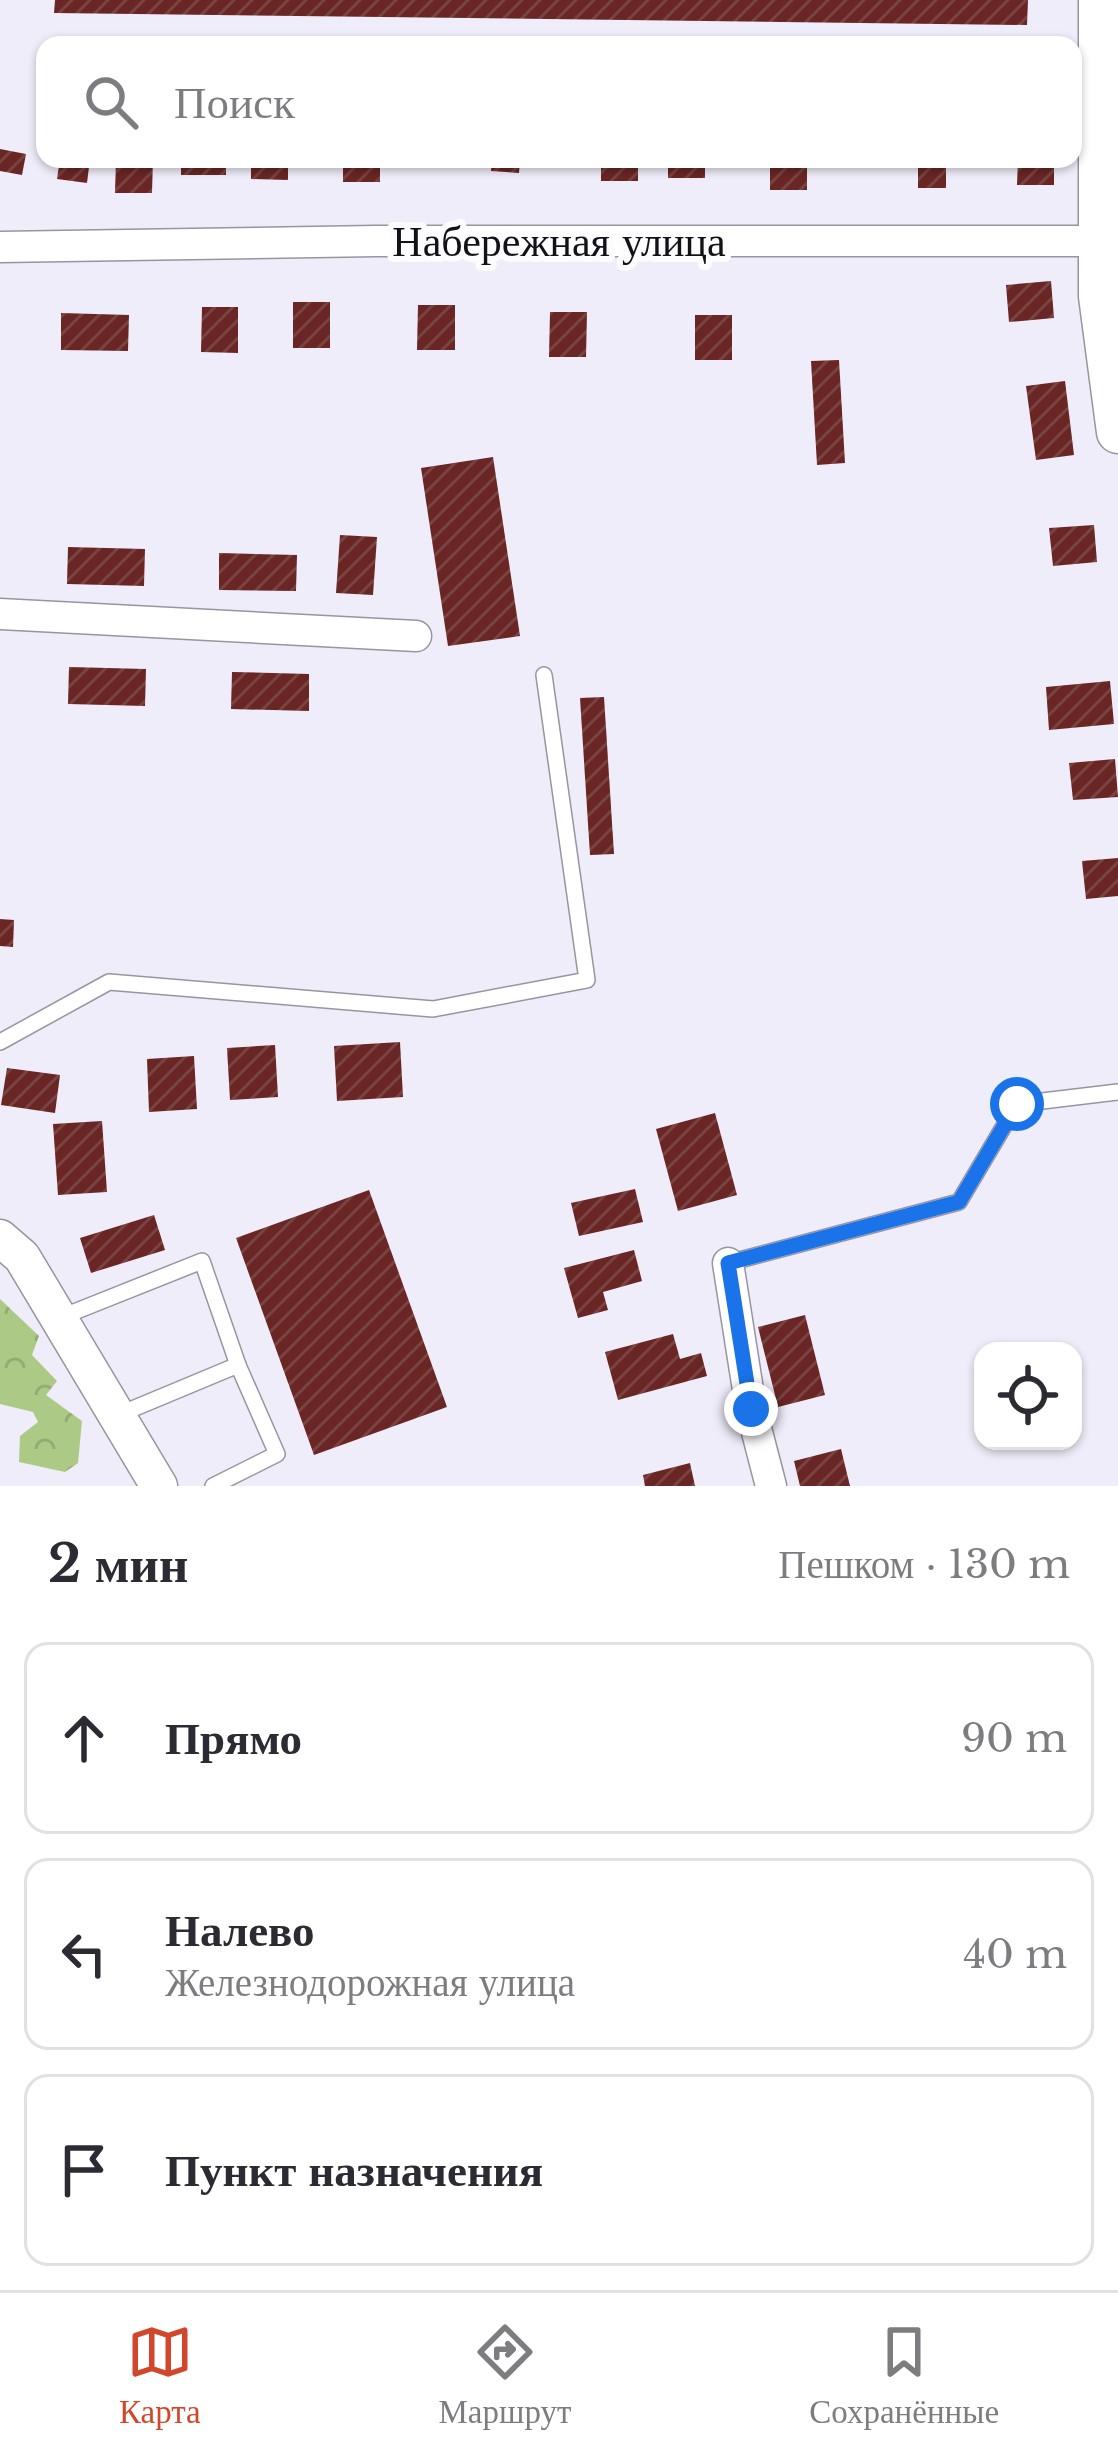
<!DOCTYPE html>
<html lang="ru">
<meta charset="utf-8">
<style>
:root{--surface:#fff;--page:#f7f7f7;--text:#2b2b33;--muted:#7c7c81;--line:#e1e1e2;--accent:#d2472b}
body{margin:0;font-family:"Libre Baskerville",serif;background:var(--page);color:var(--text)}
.controls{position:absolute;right:36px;bottom:36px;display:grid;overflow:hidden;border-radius:24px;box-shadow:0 3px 9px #0004}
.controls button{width:108px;height:108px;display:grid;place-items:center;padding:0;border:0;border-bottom:3px solid var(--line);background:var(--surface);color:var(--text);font:60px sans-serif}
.stop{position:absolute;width:36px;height:36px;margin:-27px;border:9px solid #1a73e8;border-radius:50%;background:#fff}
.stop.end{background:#1a73e8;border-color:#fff;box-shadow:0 3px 12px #0008}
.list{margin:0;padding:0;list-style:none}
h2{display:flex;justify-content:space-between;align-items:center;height:156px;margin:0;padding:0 48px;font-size:51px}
h2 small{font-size:39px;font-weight:400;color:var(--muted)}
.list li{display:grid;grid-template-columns:78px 1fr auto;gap:36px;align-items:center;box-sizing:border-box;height:192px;margin:0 24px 24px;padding:0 24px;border:3px solid var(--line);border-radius:24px}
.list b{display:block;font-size:45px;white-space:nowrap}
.list p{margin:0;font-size:39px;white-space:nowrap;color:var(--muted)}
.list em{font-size:39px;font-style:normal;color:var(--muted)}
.icon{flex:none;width:66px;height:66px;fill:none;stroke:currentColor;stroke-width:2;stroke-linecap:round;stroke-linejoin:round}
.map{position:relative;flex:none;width:1118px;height:1486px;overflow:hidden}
.search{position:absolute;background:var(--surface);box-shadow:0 3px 9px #0004;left:36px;right:36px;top:36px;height:132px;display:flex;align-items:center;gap:30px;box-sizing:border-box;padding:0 42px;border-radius:24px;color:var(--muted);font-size:45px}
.sheet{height:804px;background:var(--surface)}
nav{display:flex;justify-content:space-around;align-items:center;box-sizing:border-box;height:168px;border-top:3px solid var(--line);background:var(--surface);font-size:33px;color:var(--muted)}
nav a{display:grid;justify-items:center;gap:6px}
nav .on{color:var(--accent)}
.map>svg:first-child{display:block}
.forest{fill:url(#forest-crowns)}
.building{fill:url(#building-hatch)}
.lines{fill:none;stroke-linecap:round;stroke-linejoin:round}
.service-casing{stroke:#9894a0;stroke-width:18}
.minor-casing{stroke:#9894a0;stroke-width:33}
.tertiary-casing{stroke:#9894a0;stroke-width:39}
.secondary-casing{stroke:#9894a0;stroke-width:45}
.service{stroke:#fff;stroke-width:15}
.minor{stroke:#fff;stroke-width:30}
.tertiary{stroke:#fff;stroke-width:36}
.secondary{stroke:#fff;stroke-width:42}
.route{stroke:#1a73e8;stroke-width:15}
.labels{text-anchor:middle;stroke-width:12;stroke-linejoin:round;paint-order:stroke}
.street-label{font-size:42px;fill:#121115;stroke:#fcfcfe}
</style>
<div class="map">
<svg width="1118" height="1486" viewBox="0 0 1118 1486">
<defs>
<pattern id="forest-crowns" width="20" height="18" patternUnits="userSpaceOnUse" patternTransform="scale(3)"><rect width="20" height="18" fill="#acca86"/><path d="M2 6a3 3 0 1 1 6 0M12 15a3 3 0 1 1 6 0" fill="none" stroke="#93ac73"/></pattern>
<pattern id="building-hatch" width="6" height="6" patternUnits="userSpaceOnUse" patternTransform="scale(3)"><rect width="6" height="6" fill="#692624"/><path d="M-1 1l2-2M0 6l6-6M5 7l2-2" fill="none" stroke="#794342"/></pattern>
</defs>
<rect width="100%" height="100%" fill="#f0edfa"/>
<path class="forest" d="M0,1299l39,37 -7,19 25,26 -11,14 36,26 -4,42 -13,9 -46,-10 1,-26 18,-14 -5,-10 -33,-8z"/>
<g class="building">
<path d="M55,0h973l-1,25 -973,-12z"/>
<path d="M0,149l26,5 -4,21 -22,-4z"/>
<path d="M60,159h30l-3,24 -30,-4z"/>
<path d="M116,159h37l-1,34h-37z"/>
<rect x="181" y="159" width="45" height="16"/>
<path d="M251,159h37v21l-37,-1z"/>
<rect x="343" y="159" width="37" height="23"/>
<path d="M492,159h28l-1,14 -28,-2z"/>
<rect x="601" y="159" width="37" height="22"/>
<rect x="668" y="159" width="37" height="19"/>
<rect x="770" y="159" width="37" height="31"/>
<rect x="918" y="159" width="28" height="29"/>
<path d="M1018,159h36v26h-37z"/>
<path d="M1051,281l3,37 -45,4 -3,-37z"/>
<rect x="293" y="302" width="37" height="46"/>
<path d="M418,305h37v45h-38z"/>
<path d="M202,307h36v46l-37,-1z"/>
<path d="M550,312h37l-1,45h-37z"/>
<path d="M61,313l68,2 -1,36 -67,-1z"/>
<rect x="695" y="315" width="37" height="45"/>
<path d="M839,360l6,103 -28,2 -6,-104z"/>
<path d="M1065,381l9,74 -38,5 -10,-74z"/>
<path d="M493,457l27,179 -72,10 -27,-178z"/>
<path d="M1094,525l3,37 -44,4 -4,-38z"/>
<path d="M340,535l37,2 -4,58 -37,-2z"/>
<path d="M68,547l77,2 -1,37 -77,-2z"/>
<path d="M219,553l78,2 -1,36 -77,-1z"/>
<path d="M69,667l77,2 -1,37 -77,-2z"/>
<path d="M232,672l77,2v37l-78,-2z"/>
<path d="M1110,681l4,43 -65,6 -3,-43z"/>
<path d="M604,697l10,157 -24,1 -10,-157z"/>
<path d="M1115,759l3,38 -45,3 -4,-37z"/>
<path d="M1118,858v38l-32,3 -4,-38z"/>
<path d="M0,919l14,1 -1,27 -13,-1z"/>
<path d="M400,1042l3,55 -66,4 -3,-55z"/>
<path d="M275,1045l3,52 -48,3 -3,-52z"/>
<path d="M194,1056l3,53 -48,3 -2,-53z"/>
<path d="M7,1068l53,7 -5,38 -54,-8z"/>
<path d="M715,1113l22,82 -59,16 -22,-82z"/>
<path d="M102,1121l5,71 -49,3 -5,-71z"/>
<path d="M635,1189l8,33 -64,14 -8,-33z"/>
<path d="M369,1190l78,217 -133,48 -78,-217z"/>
<path d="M154,1215l11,35 -74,23 -11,-35z"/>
<path d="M634,1250l8,31 -39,11 5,18 -30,8 -14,-50z"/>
<path d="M805,1315l20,80 -47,12 -20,-80z"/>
<path d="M673,1334l7,25 21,-6 6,23 -89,24 -13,-48z"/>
<path d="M841,1449l9,37h-50l-6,-25z"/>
<path d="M690,1463l5,23h-50l-2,-11z"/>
</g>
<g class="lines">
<defs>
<g id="service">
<path d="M0,1042l109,-60 324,27 154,-29 -43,-305"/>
<path d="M728,1263l231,-61 58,-98 101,-12"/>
<path d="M59,1318l143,-57 36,104 39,89 -64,32"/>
<path d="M118,1415l120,-50"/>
</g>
<g id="minor">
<path d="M0,247l376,-6h742"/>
<path d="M0,614l416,22"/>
<path d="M728,1263l23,146 20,77"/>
</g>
<path id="tertiary" d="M0,1238l22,19 137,229"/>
<path id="secondary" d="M1100,0v296l18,136"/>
</defs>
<use href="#service" class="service-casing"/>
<use href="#minor" class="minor-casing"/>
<use href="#tertiary" class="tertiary-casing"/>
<use href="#secondary" class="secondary-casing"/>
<use href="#service" class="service"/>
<use href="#minor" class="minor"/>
<use href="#tertiary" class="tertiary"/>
<use href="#secondary" class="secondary"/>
</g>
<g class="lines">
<path class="route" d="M751,1409l-23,-146 231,-61 58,-98"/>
</g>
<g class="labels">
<g class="street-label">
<text x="559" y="256">Набережная улица</text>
</g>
</g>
</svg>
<div class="controls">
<button><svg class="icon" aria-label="locate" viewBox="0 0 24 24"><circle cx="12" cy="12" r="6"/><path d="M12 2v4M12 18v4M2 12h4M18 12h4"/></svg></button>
</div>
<div class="stop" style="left:1017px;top:1104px"></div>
<div class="stop end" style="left:751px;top:1409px"></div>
<div class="search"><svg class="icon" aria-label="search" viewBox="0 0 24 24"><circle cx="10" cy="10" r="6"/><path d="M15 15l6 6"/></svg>Поиск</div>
</div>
<section class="sheet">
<h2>2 мин<small>Пешком · 130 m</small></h2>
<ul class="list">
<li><svg class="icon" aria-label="ahead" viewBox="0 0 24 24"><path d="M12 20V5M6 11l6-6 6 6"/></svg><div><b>Прямо</b></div><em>90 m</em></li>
<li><svg class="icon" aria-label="left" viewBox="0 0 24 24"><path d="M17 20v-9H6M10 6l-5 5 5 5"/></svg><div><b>Налево</b><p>Железнодорожная улица</p></div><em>40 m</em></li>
<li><svg class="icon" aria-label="arrive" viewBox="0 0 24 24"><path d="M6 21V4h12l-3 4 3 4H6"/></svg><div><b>Пункт назначения</b></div></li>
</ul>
</section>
<nav>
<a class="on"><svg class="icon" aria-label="map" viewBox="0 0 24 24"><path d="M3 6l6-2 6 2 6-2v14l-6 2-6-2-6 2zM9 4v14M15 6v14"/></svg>Карта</a>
<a><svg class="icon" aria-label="directions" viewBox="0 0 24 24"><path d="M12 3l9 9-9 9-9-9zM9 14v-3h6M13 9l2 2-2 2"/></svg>Маршрут</a>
<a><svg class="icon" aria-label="saved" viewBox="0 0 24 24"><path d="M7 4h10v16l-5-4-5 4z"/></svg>Сохранённые</a>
</nav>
